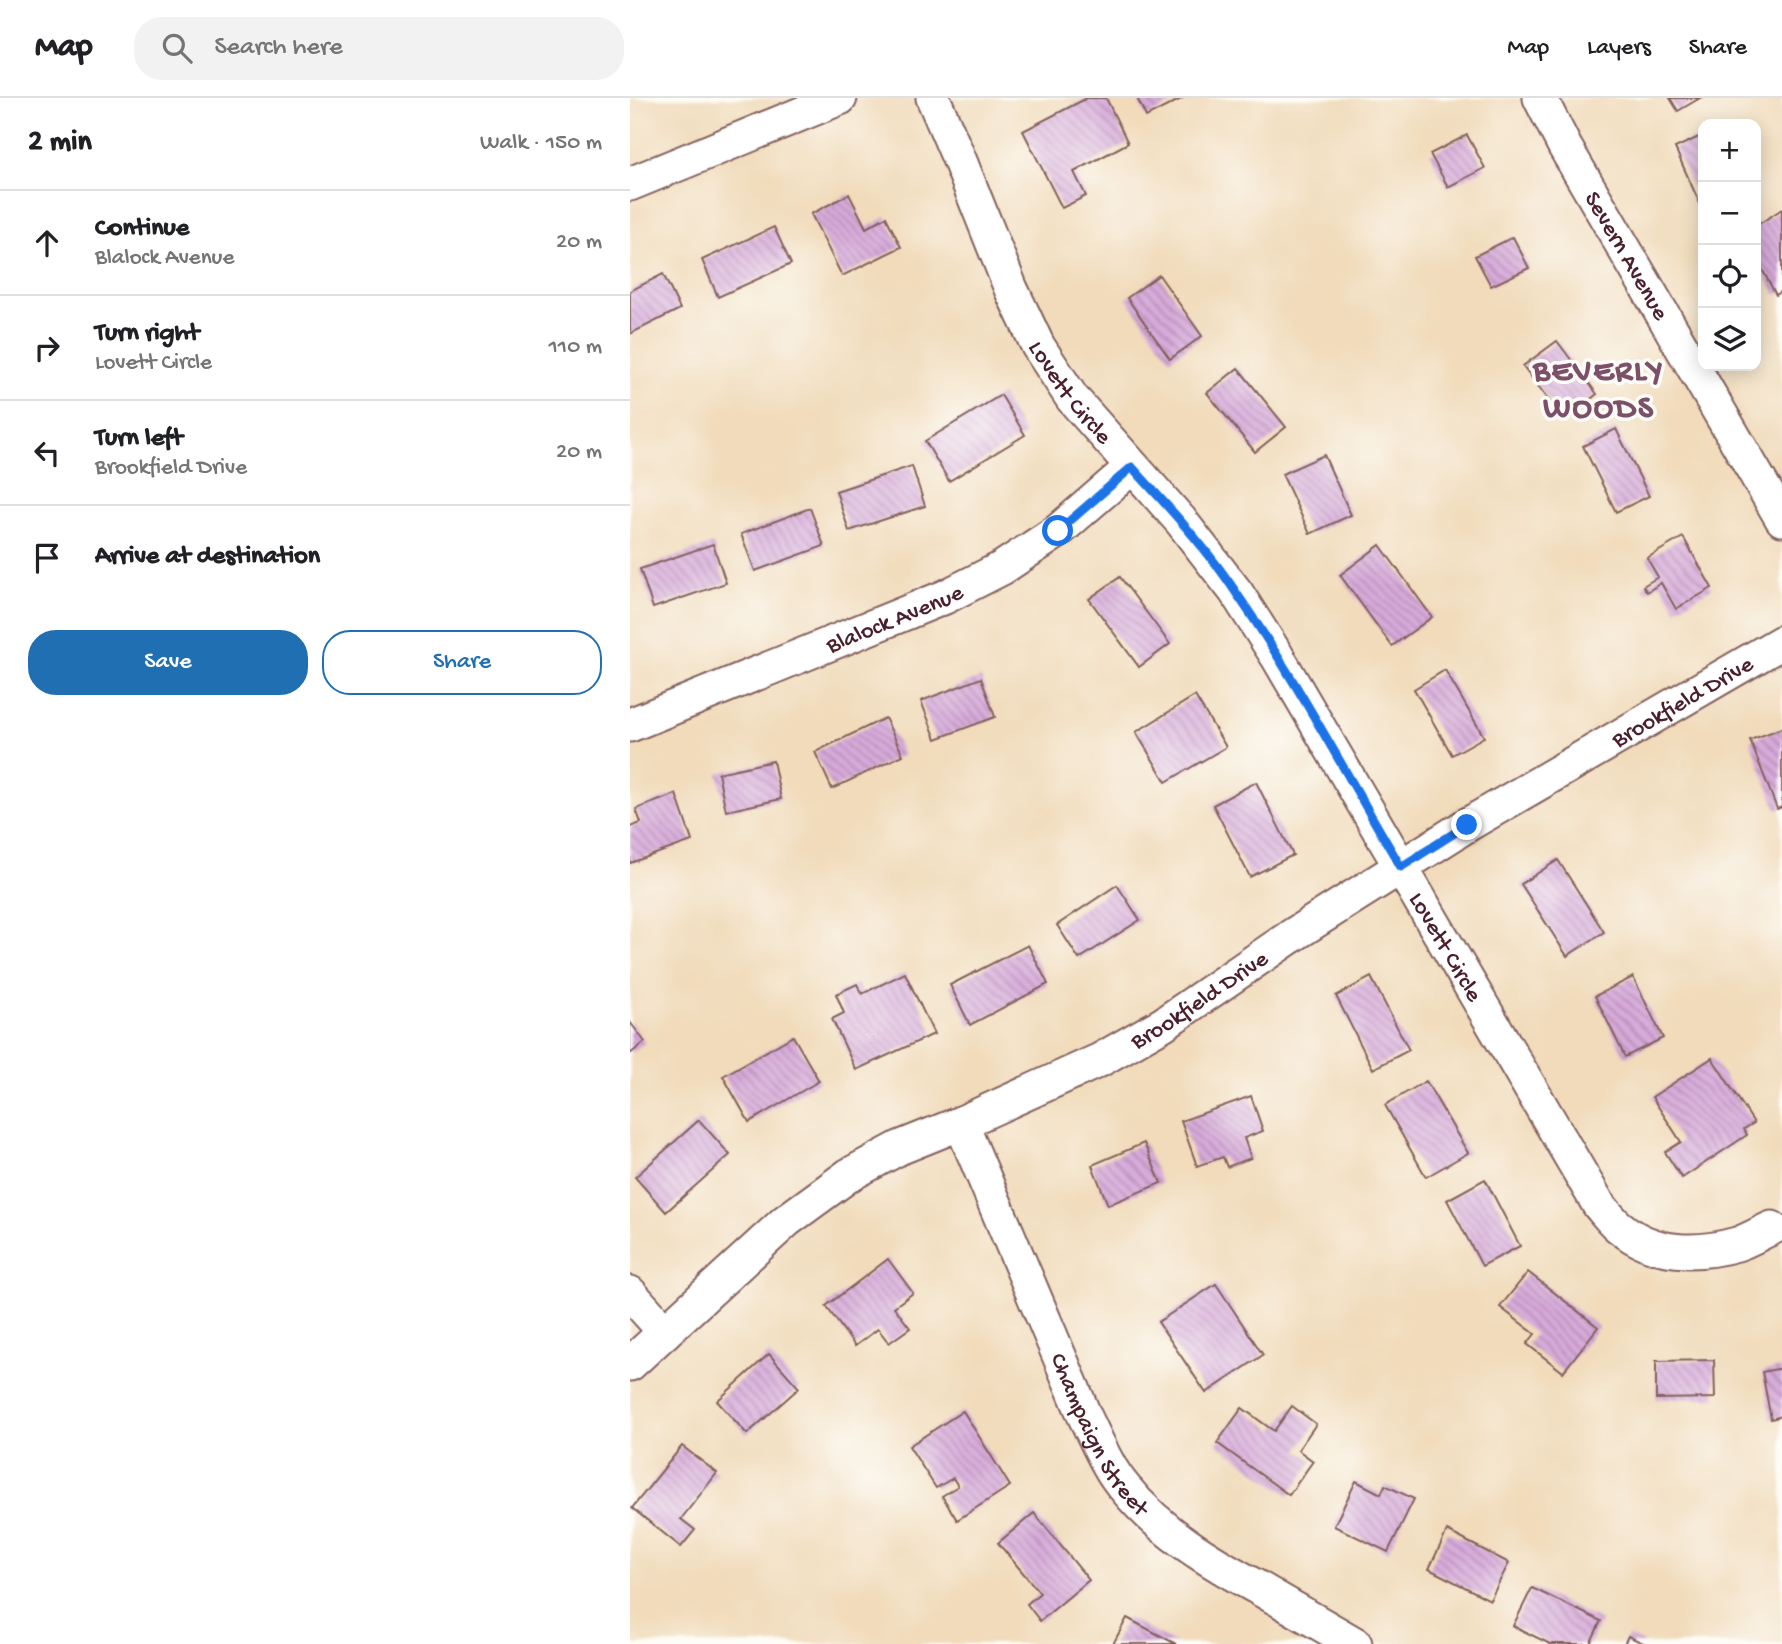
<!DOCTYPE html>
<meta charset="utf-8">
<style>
:root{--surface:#fff;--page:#f2f2f2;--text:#202124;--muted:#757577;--line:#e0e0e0;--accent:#1f6fb2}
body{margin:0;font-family:"Gochi Hand",sans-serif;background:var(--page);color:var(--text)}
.controls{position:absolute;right:21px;top:21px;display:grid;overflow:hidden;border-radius:14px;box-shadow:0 4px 18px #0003}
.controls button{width:63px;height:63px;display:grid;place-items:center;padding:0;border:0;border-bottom:2px solid var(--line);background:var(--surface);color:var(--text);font:35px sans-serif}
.stop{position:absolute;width:21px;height:21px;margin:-16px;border:5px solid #1a73e8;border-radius:50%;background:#fff}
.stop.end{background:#1a73e8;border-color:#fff;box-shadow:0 2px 7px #0008}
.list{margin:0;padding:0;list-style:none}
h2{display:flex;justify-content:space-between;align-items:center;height:91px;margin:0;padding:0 28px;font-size:30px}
h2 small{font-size:23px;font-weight:400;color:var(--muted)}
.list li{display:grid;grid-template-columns:46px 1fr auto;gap:21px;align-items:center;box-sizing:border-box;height:105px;padding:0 28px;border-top:2px solid var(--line)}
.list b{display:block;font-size:26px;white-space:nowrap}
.list p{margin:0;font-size:23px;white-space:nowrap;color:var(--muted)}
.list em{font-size:23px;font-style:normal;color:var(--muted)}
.actions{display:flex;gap:14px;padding:21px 28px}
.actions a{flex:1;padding:16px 0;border:2px solid var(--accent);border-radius:28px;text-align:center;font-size:24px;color:var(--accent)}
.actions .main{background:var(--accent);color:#fff}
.icon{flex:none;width:38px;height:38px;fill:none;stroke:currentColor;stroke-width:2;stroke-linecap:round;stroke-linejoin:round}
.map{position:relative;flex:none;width:1152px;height:1546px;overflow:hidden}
header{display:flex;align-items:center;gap:42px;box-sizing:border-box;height:98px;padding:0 35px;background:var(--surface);border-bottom:2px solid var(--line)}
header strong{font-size:33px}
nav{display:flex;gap:38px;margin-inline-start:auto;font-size:24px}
.search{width:490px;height:63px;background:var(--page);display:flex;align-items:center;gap:18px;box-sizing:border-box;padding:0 24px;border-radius:28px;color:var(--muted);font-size:26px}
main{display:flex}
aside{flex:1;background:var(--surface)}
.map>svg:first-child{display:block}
.building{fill:url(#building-back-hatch)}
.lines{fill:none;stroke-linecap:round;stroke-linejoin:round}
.minor-casing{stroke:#84615d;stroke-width:37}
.minor{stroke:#fff;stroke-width:33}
.route{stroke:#1a73e8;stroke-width:9}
.labels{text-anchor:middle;stroke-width:7;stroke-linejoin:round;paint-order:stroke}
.street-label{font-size:24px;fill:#4a1f2b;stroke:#fdfcf7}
.district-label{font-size:32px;font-weight:bold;letter-spacing:2px;fill:#7b5068;stroke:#fdfcf7}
</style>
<header>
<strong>Map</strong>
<div class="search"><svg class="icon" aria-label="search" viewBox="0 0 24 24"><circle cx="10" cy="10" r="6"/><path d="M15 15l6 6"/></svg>Search here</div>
<nav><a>Map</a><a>Layers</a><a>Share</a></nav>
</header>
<main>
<aside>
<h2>2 min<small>Walk · 150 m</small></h2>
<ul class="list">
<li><svg class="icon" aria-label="ahead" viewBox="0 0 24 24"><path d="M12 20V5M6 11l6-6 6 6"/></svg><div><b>Continue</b><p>Blalock Avenue</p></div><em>20 m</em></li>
<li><svg class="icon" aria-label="right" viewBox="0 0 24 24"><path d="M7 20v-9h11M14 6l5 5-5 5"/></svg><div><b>Turn right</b><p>Lovett Circle</p></div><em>110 m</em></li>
<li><svg class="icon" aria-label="left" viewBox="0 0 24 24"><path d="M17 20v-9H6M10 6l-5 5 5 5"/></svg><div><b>Turn left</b><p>Brookfield Drive</p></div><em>20 m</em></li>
<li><svg class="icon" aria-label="arrive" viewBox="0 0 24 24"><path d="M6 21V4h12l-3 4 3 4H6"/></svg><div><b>Arrive at destination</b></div></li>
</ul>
<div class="actions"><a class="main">Save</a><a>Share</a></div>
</aside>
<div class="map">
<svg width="1152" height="1546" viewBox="0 0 1152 1546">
<defs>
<pattern id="building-back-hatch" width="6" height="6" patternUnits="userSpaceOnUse" patternTransform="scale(1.75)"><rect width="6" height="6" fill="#d7aada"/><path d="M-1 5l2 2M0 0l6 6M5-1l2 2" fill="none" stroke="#b08ab1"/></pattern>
</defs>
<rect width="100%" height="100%" fill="#fdfcf7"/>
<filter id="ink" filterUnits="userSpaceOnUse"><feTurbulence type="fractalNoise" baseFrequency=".0143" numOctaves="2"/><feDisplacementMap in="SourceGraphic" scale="14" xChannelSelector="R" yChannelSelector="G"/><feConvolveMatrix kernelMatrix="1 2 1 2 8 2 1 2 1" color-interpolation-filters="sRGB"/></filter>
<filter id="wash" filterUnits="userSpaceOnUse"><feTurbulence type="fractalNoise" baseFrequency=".00686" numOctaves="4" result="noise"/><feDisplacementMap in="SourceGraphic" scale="28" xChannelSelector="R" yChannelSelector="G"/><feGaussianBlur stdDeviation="1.57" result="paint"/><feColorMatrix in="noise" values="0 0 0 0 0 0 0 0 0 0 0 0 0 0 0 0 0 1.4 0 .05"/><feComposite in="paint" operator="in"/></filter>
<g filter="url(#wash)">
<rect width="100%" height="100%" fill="#f1dbbb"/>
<g id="blocks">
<g class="building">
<path d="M457,0h19l22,45 -54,29 12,24 -24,12 -39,-77z"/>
<path d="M507,0h46l-37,19z"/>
<path d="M1040,0h30l-22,13z"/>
<path d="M837,37l18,33 -37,19 -18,-33z"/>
<path d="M1073,37v76l-28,-63z"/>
<path d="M219,96l17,34 20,-11 15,30 -59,29 -31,-62z"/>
<path d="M1152,111v82l-6,4 -20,-37v-32z"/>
<path d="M144,129l17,37 -73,33 -16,-37z"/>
<path d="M883,139l16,31 -38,18 -16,-30z"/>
<path d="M33,176l17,35 -50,25v-43z"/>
<path d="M529,177l43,61 -32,23 -43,-61z"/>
<path d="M927,243l40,53 -33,26 -41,-54z"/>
<path d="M608,270l48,59 -31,25 -48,-59z"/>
<path d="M371,297l24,40 -76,46 -24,-40z"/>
<path d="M986,331l33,67 -33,16 -33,-66z"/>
<path d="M694,357l27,60 -41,19 -28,-60z"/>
<path d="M282,368l13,40 -76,25 -13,-40z"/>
<path d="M180,410l14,38 -69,25 -14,-37z"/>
<path d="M1053,439l29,51 -36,21 -15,-26 -14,9 -4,-6 15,-9 -11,-19z"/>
<path d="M83,446l13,39 -73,25 -13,-39z"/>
<path d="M750,447l52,72 -40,29 -52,-71z"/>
<path d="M490,479l50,67 -31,23 -50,-68z"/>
<path d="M815,572l39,67 -32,18 -38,-66z"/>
<path d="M351,580l14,39 -59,22 -15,-38z"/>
<path d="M565,598l31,51 -60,35 -30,-50z"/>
<path d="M255,620l18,37 -71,34 -17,-37z"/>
<path d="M1152,630v79l-5,2 -27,-69z"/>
<path d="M143,663l8,38 -55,12 -8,-38z"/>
<path d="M626,684l37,73 -43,22 -37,-72z"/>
<path d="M46,696l16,47 -62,22v-36l11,-4 -5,-14z"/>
<path d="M928,762l46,72 -37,24 -46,-72z"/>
<path d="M487,787l23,35 -61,39 -22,-34z"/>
<path d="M398,847l20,39 -78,41 -20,-40z"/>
<path d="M275,875l29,61 -78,36 -24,-51 12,-6 -8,-19 21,-10 5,10z"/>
<path d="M741,879l38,73 -36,19 -37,-73z"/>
<path d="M1003,879l30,61 -38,19 -30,-61z"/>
<path d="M0,924l15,20 -15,12z"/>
<path d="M163,938l26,45 -70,41 -26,-46z"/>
<path d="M1082,960l42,65 -10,6 3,6 -65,43 -17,-26 16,-10 -29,-45z"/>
<path d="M796,983l42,72 -42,24 -41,-72z"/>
<path d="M621,998l12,35 -19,7 7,20 -24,9 -4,-10 -26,9 -16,-45z"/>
<path d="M69,1022l31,35 -64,57 -31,-35z"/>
<path d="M514,1045l17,40 -53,22 -16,-40z"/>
<path d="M855,1081l35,67 -38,20 -35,-66z"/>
<path d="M258,1161l25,34 -19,14 16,21 -21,15 -11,-14 -23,17 -29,-40z"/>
<path d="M898,1174l70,55 -35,45 -36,-28 8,-10 -35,-27z"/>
<path d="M586,1186l47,71 -57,38 -48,-71z"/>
<path d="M139,1256l30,34 -52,46 -30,-33z"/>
<path d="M1084,1262l1,38 -59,1v-38z"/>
<path d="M1152,1270v48l-11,3 -9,-47z"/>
<path d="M662,1308l24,18 -18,26 15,11 -24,34 -72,-52 25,-35 32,23z"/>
<path d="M333,1313l47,75 -53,34 -15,-24 16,-10 -5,-8 -17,10 -27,-42z"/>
<path d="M52,1348l35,27 -36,46 14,11 -14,17 -49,-39z"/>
<path d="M726,1383l25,13 4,-9 29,14 -26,53 -54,-26z"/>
<path d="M404,1415l55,67 -49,41 -13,-17 13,-11 -42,-50z"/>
<path d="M817,1433l62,32 -19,37 -61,-31z"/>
<path d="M902,1490l69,33 -11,23h-40l-37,-18z"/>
<path d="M497,1520l49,26h-63z"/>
<path d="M998,1538l17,8h-21z"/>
</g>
</g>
</g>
<g filter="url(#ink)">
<use href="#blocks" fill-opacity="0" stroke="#84615d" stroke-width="2"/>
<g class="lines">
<defs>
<g id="minor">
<path id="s1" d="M303,0l27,63 51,128 27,57 34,52 109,123 55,71 41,64 322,549c7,8 14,18 23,24 32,26 76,26 115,15 12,-4 23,-11 35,-16"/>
<path id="s2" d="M910,0l25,49 217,372"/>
<path d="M0,86l210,-86"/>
<path id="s3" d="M0,627l315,-128 57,-29 56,-37 74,-64"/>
<path id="s4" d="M331,1025l124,294c12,24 22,50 39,70 37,46 87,75 138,103 31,18 62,36 93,54"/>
<path d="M0,1195l35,39"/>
<path id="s5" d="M0,1266l156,-143 63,-46 50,-27 62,-25 139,-63 63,-36 127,-87 177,-112 315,-183"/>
</g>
</defs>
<use href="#minor" class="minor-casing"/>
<use href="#minor" class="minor"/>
</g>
</g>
<g class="lines" filter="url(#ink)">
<path class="route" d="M428,433l74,-64c37,41 75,81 105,127 60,87 110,182 164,273l66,-42"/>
</g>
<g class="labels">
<g class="street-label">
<text dy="8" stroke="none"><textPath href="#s2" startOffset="180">Severn Avenue</textPath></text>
<text dy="8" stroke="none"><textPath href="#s1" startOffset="326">Lovett Circle</textPath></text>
<text dy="8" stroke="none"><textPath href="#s3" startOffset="285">Blalock Avenue</textPath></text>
<text dy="8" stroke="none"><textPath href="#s5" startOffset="1250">Brookfield Drive</textPath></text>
<text dy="8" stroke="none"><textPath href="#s1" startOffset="998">Lovett Circle</textPath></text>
<text dy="8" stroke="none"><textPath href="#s5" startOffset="682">Brookfield Drive</textPath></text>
<text dy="8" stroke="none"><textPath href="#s4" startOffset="341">Champaign Street</textPath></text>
</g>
<g class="district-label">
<text x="969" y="281">BEVERLY<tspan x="969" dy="37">WOODS</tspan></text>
</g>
</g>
</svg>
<div class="controls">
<button>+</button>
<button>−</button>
<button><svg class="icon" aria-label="locate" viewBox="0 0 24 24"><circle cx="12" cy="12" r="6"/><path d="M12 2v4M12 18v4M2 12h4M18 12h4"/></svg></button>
<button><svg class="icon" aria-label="layers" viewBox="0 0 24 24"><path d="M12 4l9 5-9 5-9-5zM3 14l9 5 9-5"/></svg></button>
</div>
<div class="stop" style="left:428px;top:433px"></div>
<div class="stop end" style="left:837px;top:727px"></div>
</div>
</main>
